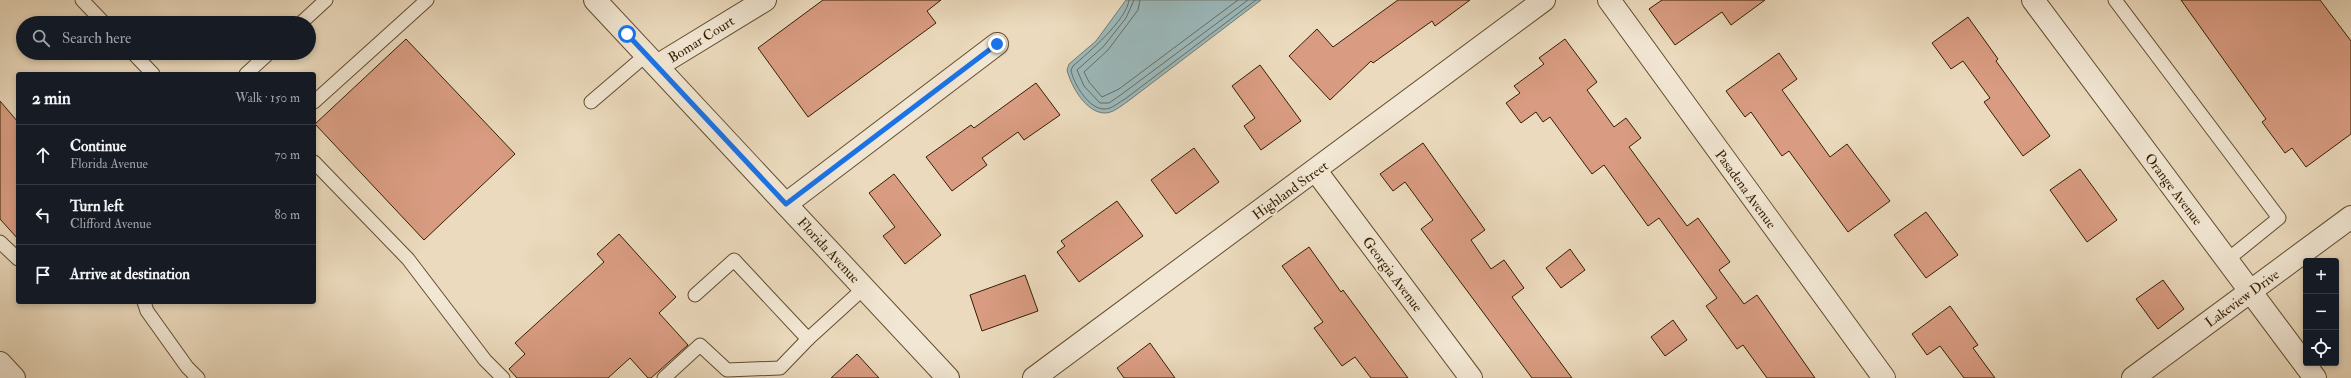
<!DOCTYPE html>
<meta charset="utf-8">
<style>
:root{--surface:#171b24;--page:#242831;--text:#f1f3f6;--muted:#9ea1a6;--line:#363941}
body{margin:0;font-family:"IM FELL Double Pica",serif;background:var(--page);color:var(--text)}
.controls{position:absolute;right:12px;bottom:12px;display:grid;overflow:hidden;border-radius:4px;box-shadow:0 2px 6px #0003}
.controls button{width:36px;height:36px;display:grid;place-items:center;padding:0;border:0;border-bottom:1px solid var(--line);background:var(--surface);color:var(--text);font:20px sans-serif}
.stop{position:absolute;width:12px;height:12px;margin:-9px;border:3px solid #1a73e8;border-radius:50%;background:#fff}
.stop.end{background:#1a73e8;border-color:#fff;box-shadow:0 1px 4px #0008}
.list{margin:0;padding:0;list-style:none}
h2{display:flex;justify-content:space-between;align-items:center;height:52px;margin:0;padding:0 16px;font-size:17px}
h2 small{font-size:13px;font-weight:400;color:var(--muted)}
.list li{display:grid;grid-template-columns:26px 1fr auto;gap:12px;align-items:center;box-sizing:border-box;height:60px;padding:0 16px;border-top:1px solid var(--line)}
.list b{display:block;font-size:15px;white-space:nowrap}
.list p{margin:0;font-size:13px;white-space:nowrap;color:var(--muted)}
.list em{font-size:13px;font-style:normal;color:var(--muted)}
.icon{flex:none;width:22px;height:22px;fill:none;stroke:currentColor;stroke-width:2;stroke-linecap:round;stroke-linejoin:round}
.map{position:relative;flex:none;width:2351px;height:378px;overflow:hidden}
.search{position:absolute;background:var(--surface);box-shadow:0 2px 6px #0003;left:16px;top:16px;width:300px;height:44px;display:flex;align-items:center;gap:10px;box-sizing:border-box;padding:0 14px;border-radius:22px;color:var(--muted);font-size:15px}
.panel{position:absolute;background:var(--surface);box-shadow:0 2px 6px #0003;left:16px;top:72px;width:300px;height:232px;border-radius:4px}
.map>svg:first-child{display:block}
.water{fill:#9bb8ba;stroke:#727b70}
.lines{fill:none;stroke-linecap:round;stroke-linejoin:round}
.shore{stroke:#686c5d;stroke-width:1}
.building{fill:#d99c82;stroke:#351f00}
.service-casing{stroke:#624e2f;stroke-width:15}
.minor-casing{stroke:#624e2f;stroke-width:24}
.service{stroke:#f2e7d4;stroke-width:13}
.minor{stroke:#f2e7d4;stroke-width:22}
.route{stroke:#1a73e8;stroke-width:5}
.labels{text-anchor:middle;stroke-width:4;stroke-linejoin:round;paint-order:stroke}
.street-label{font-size:14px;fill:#351f00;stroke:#f2e7d4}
</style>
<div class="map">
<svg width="2351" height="378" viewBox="0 0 2351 378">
<rect width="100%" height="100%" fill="#ebdabd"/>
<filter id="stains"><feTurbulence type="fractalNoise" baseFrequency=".005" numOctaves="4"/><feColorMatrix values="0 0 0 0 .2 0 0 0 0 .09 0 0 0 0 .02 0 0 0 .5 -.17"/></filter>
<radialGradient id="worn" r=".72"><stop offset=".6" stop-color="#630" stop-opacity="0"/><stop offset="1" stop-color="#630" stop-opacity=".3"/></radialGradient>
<path class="water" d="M1126,0h135l-134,102c-6,4 -14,11 -22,11 -19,0 -34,-27 -38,-43l2,-6 27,-23z"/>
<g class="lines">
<g class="shore">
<path d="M1129,0c-2,20 -41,53 -56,66l-2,4c2,13 18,40 34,39 7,0 14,-7 20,-10l131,-99"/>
<path d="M1134,0l-8,18 -23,29 -26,23 7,16 16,17h9l13,-9 126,-94"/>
<path d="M1140,0l-2,10 -30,40 -24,22 5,10 13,15 17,-8 119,-89"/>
</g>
</g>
<g class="building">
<path d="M823,0h118l-14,11 9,12 -128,94 -50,-69z"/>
<path d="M1398,0h72l-35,26 -3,-5 -59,42 -2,-2 -41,39 -41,-44 28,-27 16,18z"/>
<path d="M1662,0h103l-34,25 -9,-13 -47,33 -26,-36z"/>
<path d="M2181,0h139l31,41v93l-45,33 -14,-19 -7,5 -23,-31 4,-3z"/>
<path d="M1968,17l30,42 -2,2 54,75 -27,20 -39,-54 6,-4 -27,-37 -12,8 -19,-26z"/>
<path d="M406,39l109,115 -91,86 -109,-116z"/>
<path d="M1565,39l32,43 -10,8 27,37 12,-9 15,20 -12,9 58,79 11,-8 32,44 -11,8 25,34 13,-9 58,83h-48l-24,-33 -6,4 -31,-43 11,-8 -58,-80 -11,8 -44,-61 -12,9 -42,-57 -7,5 -7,-10 -15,11 -15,-20 14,-10 -6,-7 30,-22 -5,-6z"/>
<path d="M1779,53l18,26 -15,11 48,67 17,-13 43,57 -42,31 -59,-81 -7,5 -31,-44 -6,5 -19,-26z"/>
<path d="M1260,65l41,56 -40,29 -17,-24 11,-8 -23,-32z"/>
<path d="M1036,83l24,32 -36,25 -6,-8 -36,26 5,7 -35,26 -26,-34 45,-32 3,3z"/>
<path d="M0,101l18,21v117l-18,-20z"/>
<path d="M1423,143l62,87 -14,10 20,29 13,-9 20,28 -12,9 60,81h-40l-111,-149 12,-9 -28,-38 -12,9 -13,-17z"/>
<path d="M1194,148l25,34 -43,32 -25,-34z"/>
<path d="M2080,169l37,51 -30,22 -37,-52z"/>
<path d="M894,174l47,61 -36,29 -22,-28 12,-9 -26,-34z"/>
<path d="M1117,201l26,35 -64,46 -22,-30 8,-6 -4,-5z"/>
<path d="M1926,212l32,43 -32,23 -32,-43z"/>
<path d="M619,234l57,63 -17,16 29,32 -37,33h-3l-18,-20 -22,20h-91l-8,-9 16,-15 -10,-11 89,-81 -7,-8z"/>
<path d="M1309,247l32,45 2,-2 65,88h-37l-16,-21 -13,9 -28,-38 9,-6 -41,-56z"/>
<path d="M1570,249l15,21 -24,18 -15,-20z"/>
<path d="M1025,275l13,36 -56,20 -12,-36z"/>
<path d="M2163,280l21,29 -26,20 -22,-30z"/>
<path d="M1950,306l28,39 -5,3 22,30h-31l-24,-32 -13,9 -15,-21z"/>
<path d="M1673,320l14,20 -22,16 -14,-19z"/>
<path d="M1150,343l25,35h-51l-7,-10z"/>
<path d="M857,354l22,24h-48z"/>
</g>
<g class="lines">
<defs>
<g id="service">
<path d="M82,0l22,23"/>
<path d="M2115,0l164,218 -52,42"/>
<path d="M301,23l25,-23"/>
<path d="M133,53l20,21"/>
<path d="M246,74l23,-21"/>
<path d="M314,102l113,-102"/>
<path d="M591,102l55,-47"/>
<path d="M314,162l94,97 77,101 18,18"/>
<path d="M0,242l18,17"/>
<path d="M695,295l39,-35 74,79 56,-51"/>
<path d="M144,302l3,9 40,56 11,11"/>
<path d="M664,378l36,-33 27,25 53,-2 28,-29"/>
</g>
<g id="minor">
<path d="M595,0l353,378"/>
<path d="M1609,0l275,378"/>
<path d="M2033,0l282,378"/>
<path d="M657,66l108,-66"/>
<path d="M1316,171l155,207"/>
<path d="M786,204l211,-160"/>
<path d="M0,363l14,15"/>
<path d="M1034,378l510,-378"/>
<path d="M2133,378l218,-161"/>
</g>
</defs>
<use href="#service" class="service-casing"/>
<use href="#minor" class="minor-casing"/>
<use href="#service" class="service"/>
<use href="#minor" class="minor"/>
</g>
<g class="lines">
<path class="route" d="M627,34l159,170 211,-160"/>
</g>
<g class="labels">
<g class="street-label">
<text transform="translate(701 39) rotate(-32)" y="5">Bomar Court</text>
<text transform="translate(1746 189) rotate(54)" y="5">Pasadena Avenue</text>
<text transform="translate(2174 189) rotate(53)" y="5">Orange Avenue</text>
<text transform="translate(1290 190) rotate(-36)" y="5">Highland Street</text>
<text transform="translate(829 250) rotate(47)" y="5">Florida Avenue</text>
<text transform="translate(1393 274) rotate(53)" y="5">Georgia Avenue</text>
<text transform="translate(2242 298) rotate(-36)" y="5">Lakeview Drive</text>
</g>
</g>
<rect width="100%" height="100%" filter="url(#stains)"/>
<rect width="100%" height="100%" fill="url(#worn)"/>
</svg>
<div class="controls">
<button>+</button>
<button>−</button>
<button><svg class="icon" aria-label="locate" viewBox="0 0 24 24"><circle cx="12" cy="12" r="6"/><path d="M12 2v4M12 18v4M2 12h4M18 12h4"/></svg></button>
</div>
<div class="stop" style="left:627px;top:34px"></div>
<div class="stop end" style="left:997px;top:44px"></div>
<div class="search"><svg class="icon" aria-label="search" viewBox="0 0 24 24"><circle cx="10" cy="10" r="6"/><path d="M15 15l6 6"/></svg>Search here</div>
<section class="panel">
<h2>2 min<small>Walk · 150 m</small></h2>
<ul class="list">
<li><svg class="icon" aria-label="ahead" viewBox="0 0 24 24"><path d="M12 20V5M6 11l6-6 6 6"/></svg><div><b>Continue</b><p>Florida Avenue</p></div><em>70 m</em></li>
<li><svg class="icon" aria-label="left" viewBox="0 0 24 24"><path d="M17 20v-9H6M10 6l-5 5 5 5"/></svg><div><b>Turn left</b><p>Clifford Avenue</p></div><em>80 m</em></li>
<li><svg class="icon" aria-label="arrive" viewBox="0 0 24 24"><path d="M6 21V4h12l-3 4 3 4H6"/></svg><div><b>Arrive at destination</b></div></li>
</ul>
</section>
</div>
